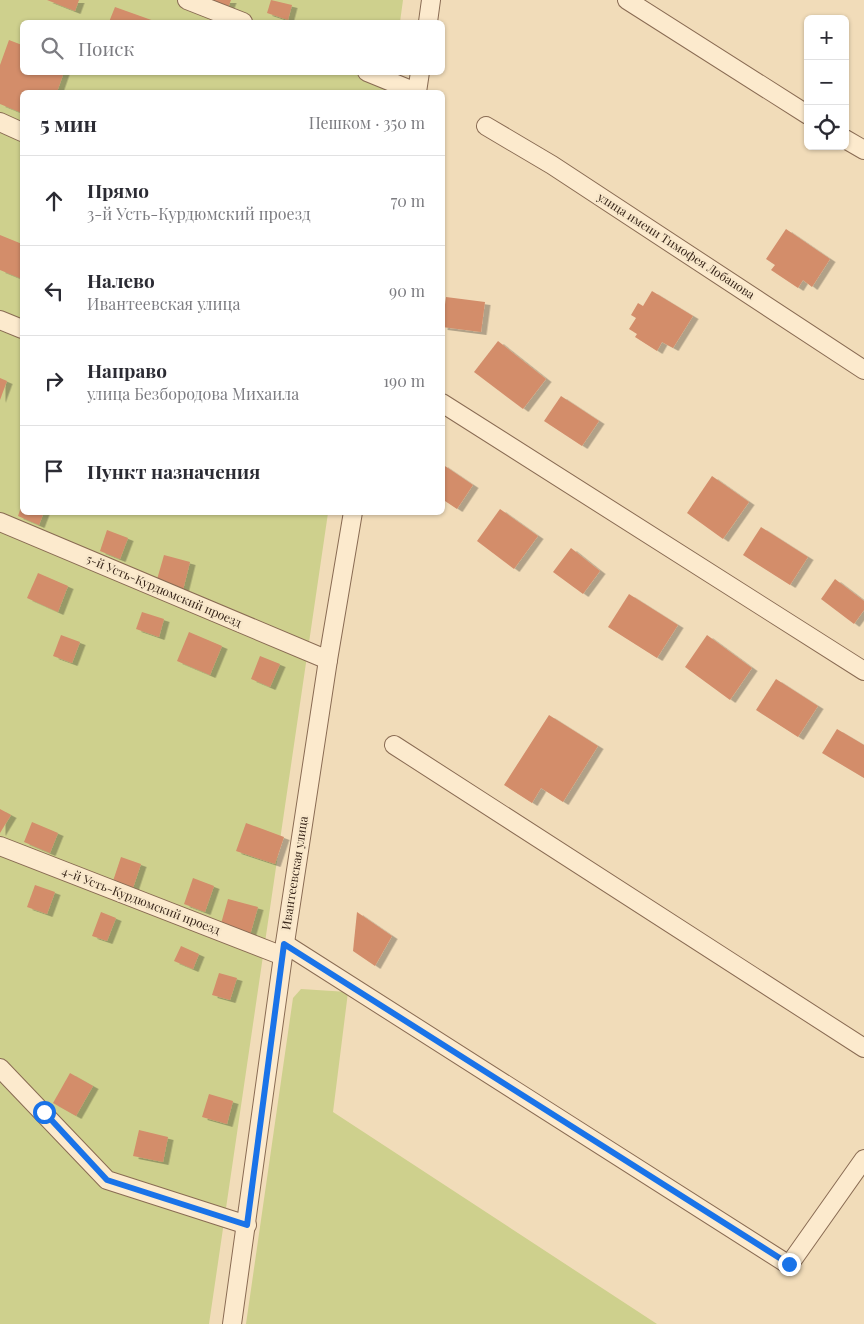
<!DOCTYPE html>
<html lang="ru">
<meta charset="utf-8">
<style>
:root{--surface:#fff;--page:#f2f2f3;--text:#2b2b33;--muted:#7c7c81;--line:#e1e1e2}
body{margin:0;font-family:"Playfair Display",serif;background:var(--page);color:var(--text)}
.controls{position:absolute;right:15px;top:15px;display:grid;overflow:hidden;border-radius:8px;box-shadow:0 1px 4px #0004}
.controls button{width:45px;height:45px;display:grid;place-items:center;padding:0;border:0;border-bottom:1px solid var(--line);background:var(--surface);color:var(--text);font:25px sans-serif}
.stop{position:absolute;width:15px;height:15px;margin:-11px;border:4px solid #1a73e8;border-radius:50%;background:#fff}
.stop.end{background:#1a73e8;border-color:#fff;box-shadow:0 1px 5px #0008}
.list{margin:0;padding:0;list-style:none}
h2{display:flex;justify-content:space-between;align-items:center;height:65px;margin:0;padding:0 20px;font-size:21px}
h2 small{font-size:16px;font-weight:400;color:var(--muted)}
.list li{display:grid;grid-template-columns:32px 1fr auto;gap:15px;align-items:center;box-sizing:border-box;height:90px;padding:0 20px;border-top:1px solid var(--line)}
.list b{display:block;font-size:19px;white-space:nowrap}
.list p{margin:0;font-size:16px;white-space:nowrap;color:var(--muted)}
.list em{font-size:16px;font-style:normal;color:var(--muted)}
.icon{flex:none;width:28px;height:28px;fill:none;stroke:currentColor;stroke-width:2;stroke-linecap:round;stroke-linejoin:round}
.map{position:relative;flex:none;width:864px;height:1324px;overflow:hidden}
.search{position:absolute;background:var(--surface);box-shadow:0 1px 4px #0004;left:20px;top:20px;width:425px;height:55px;display:flex;align-items:center;gap:12px;box-sizing:border-box;padding:0 18px;border-radius:8px;color:var(--muted);font-size:19px}
.panel{position:absolute;background:var(--surface);box-shadow:0 1px 4px #0004;left:20px;top:90px;width:425px;height:425px;border-radius:8px}
.map>svg:first-child{display:block}
.green{fill:#ced08d}
.building{fill:#d38d6b;filter:url(#shadow)}
.lines{fill:none;stroke-linecap:round;stroke-linejoin:round}
.street-casing{stroke:#896b53;stroke-width:20}
.street{stroke:#fceacd;stroke-width:18}
.route{stroke:#1a73e8;stroke-width:6}
.labels{text-anchor:middle;stroke-width:4.5;stroke-linejoin:round;paint-order:stroke}
.street-label{font-size:12px;fill:#372519;stroke:#f8e7ca}
</style>
<div class="map">
<svg width="864" height="1324" viewBox="0 0 864 1324">
<defs>
<filter id="shadow"><feDropShadow dx="5.5" dy="3" stdDeviation="0" flood-color="#0004"/></filter>
</defs>
<rect width="100%" height="100%" fill="#f1dcb9"/>
<g class="green">
<path d="M0,0h403l-3,22h-378v50l371,1 -3,19h-368v420l306,1 -119,811h-209z"/>
<path d="M301,989l47,3 -15,120 324,212h-411l47,-326z"/>
</g>
<g class="building">
<path d="M47,0h32l-4,11z"/>
<path d="M208,0h23l-3,8z"/>
<path d="M271,0l21,5 -4,15 -21,-7z"/>
<path d="M115,7l42,15h-48z"/>
<path d="M9,40l13,5v27h42l-7,20h-35v21l-22,-9v-39z"/>
<path d="M786,229l44,30 -18,28 -9,-7 -5,8 -27,-18 4,-5 -9,-6z"/>
<path d="M0,235l22,9v35l-22,-9z"/>
<path d="M652,291l41,25 -20,32 -11,-6 -5,9 -22,-14 2,-3 -8,-5 7,-11 -5,-3 7,-12 5,3z"/>
<path d="M446,297l39,5 -4,30 -39,-5z"/>
<path d="M498,341l48,38 -23,30 -49,-37z"/>
<path d="M0,378l7,3 -7,19z"/>
<path d="M561,396l38,25 -17,25 -38,-25z"/>
<path d="M442,464l31,21 -16,24 -15,-10z"/>
<path d="M712,476l37,26 -26,37 -36,-26z"/>
<path d="M22,504v8h22l-5,13 -21,-9z"/>
<path d="M500,509l38,27 -24,33 -37,-28z"/>
<path d="M761,527l47,30 -18,28 -47,-30z"/>
<path d="M107,530l21,8 -8,21 -20,-8z"/>
<path d="M571,548l29,23 -17,23 -30,-22z"/>
<path d="M164,555l26,7 -7,28 -27,-7z"/>
<path d="M38,573l30,13 -10,26 -31,-14z"/>
<path d="M835,579l29,22v9l-10,14 -33,-25z"/>
<path d="M629,594l49,31 -21,33 -49,-31z"/>
<path d="M142,612l22,7 -5,18 -23,-8z"/>
<path d="M189,632l33,14 -12,29 -33,-14z"/>
<path d="M61,635l19,7 -8,21 -19,-7z"/>
<path d="M707,635l45,33 -22,32 -45,-33z"/>
<path d="M260,656l20,8 -10,23 -19,-8z"/>
<path d="M776,679l42,27 -20,31 -42,-27z"/>
<path d="M549,715l49,31 -35,56 -22,-14 -9,15 -28,-18z"/>
<path d="M837,729l27,16v33l-42,-25z"/>
<path d="M0,809l11,6 -11,18z"/>
<path d="M32,822l26,11 -8,20 -26,-11z"/>
<path d="M246,823l38,14 -9,27 -39,-13z"/>
<path d="M121,857l20,7 -8,24 -20,-7z"/>
<path d="M193,878l21,8 -9,26 -21,-8z"/>
<path d="M35,885l20,7 -8,22 -20,-7z"/>
<path d="M228,899l30,8 -8,28 -30,-8z"/>
<path d="M101,912l15,6 -9,23 -15,-5z"/>
<path d="M357,912l35,24 -17,30 -22,-15z"/>
<path d="M181,946l18,8 -6,15 -19,-8z"/>
<path d="M219,973l18,5 -7,22 -18,-5z"/>
<path d="M70,1073l23,13 -17,30 -23,-13z"/>
<path d="M209,1094l24,7 -6,23 -25,-7z"/>
<path d="M139,1130l29,7 -5,25 -30,-6z"/>
</g>
<g class="lines">
<defs>
<g id="street">
<path d="M187,0l56,22"/>
<path d="M627,0l181,115"/>
<path d="M428,22l3,-22"/>
<path d="M367,72l49,20"/>
<path d="M417,92l3,-20"/>
<path d="M0,122l22,10"/>
<path d="M486,126l66,39 312,205"/>
<path d="M845,139l19,11"/>
<path d="M0,320l22,9"/>
<path d="M442,403l422,268"/>
<path d="M0,522l328,138"/>
<path d="M394,745l470,303"/>
<path d="M0,846l283,110"/>
<path d="M285,944l504,321 75,-106"/>
<path d="M0,1068l107,112 140,45"/>
<path d="M232,1324l51,-368 45,-296 25,-148"/>
</g>
</defs>
<use href="#street" class="street-casing"/>
<use href="#street" class="street"/>
</g>
<g class="lines">
<path class="route" d="M44,1112l63,68 140,45 37,-281 505,320"/>
</g>
<g class="labels">
<g class="street-label">
<text transform="translate(676 246) rotate(33)" y="4">улица имени Тимофея Лобанова</text>
<text transform="translate(164 591) rotate(23)" y="4">5-й Усть-Курдюмский проезд</text>
<text transform="translate(295 873) rotate(-81)" y="4">Ивантеевская улица</text>
<text transform="translate(141 901) rotate(21)" y="4">4-й Усть-Курдюмский проезд</text>
</g>
</g>
</svg>
<div class="controls">
<button>+</button>
<button>−</button>
<button><svg class="icon" aria-label="locate" viewBox="0 0 24 24"><circle cx="12" cy="12" r="6"/><path d="M12 2v4M12 18v4M2 12h4M18 12h4"/></svg></button>
</div>
<div class="stop" style="left:44px;top:1112px"></div>
<div class="stop end" style="left:789px;top:1264px"></div>
<div class="search"><svg class="icon" aria-label="search" viewBox="0 0 24 24"><circle cx="10" cy="10" r="6"/><path d="M15 15l6 6"/></svg>Поиск</div>
<section class="panel">
<h2>5 мин<small>Пешком · 350 m</small></h2>
<ul class="list">
<li><svg class="icon" aria-label="ahead" viewBox="0 0 24 24"><path d="M12 20V5M6 11l6-6 6 6"/></svg><div><b>Прямо</b><p>3-й Усть-Курдюмский проезд</p></div><em>70 m</em></li>
<li><svg class="icon" aria-label="left" viewBox="0 0 24 24"><path d="M17 20v-9H6M10 6l-5 5 5 5"/></svg><div><b>Налево</b><p>Ивантеевская улица</p></div><em>90 m</em></li>
<li><svg class="icon" aria-label="right" viewBox="0 0 24 24"><path d="M7 20v-9h11M14 6l5 5-5 5"/></svg><div><b>Направо</b><p>улица Безбородова Михаила</p></div><em>190 m</em></li>
<li><svg class="icon" aria-label="arrive" viewBox="0 0 24 24"><path d="M6 21V4h12l-3 4 3 4H6"/></svg><div><b>Пункт назначения</b></div></li>
</ul>
</section>
</div>
